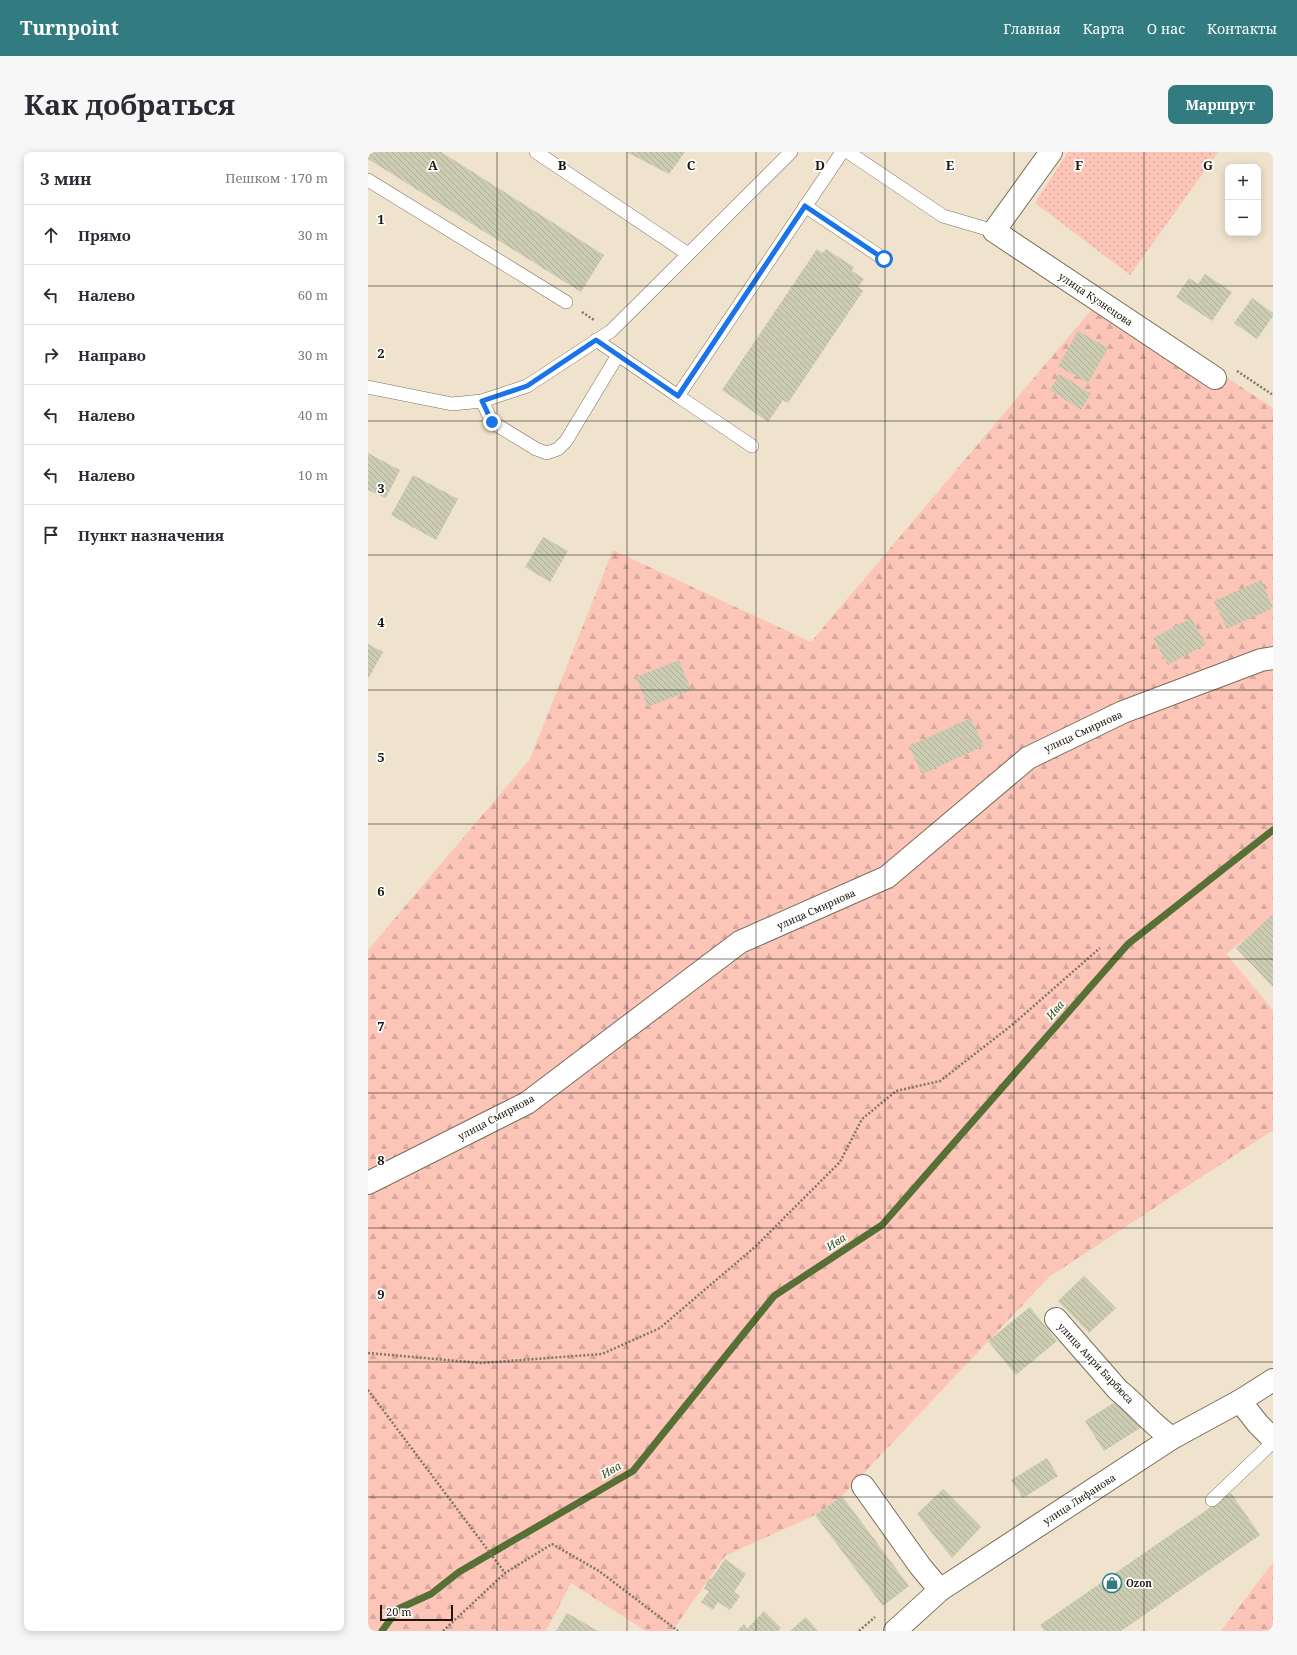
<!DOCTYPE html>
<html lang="ru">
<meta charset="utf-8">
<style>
:root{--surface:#fff;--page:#f7f7f7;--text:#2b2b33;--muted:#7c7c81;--line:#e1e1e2;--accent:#327b81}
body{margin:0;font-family:"Noto Serif",serif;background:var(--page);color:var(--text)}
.controls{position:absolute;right:12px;top:12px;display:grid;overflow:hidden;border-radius:8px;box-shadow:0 2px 10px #0003}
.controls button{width:36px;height:36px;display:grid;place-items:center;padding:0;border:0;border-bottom:1px solid var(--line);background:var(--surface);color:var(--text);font:20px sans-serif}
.scale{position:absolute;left:12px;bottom:10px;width:73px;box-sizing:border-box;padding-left:4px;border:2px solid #1b170f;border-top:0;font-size:11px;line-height:14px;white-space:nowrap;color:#1b170f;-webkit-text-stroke:3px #fff;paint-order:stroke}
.stop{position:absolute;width:12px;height:12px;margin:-9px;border:3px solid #1a73e8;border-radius:50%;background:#fff}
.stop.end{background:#1a73e8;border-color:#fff;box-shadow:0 1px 4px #0008}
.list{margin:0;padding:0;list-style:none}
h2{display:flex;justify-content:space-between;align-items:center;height:52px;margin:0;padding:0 16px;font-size:17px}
h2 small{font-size:13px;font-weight:400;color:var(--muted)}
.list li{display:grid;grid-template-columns:26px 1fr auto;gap:12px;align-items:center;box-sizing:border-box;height:60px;padding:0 16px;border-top:1px solid var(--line)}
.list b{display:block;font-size:15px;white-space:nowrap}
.list em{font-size:13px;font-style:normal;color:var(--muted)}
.icon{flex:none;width:22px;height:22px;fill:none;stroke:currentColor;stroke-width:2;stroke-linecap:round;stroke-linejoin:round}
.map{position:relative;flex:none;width:905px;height:1479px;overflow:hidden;border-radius:8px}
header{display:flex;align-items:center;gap:24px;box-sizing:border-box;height:56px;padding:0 20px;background:var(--accent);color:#fff}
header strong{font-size:19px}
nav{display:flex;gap:22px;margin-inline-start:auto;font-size:14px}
.intro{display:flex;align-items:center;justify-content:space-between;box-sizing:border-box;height:96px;padding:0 24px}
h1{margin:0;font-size:28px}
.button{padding:10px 18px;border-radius:8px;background:var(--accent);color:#fff;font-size:14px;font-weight:700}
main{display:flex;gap:24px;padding:0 24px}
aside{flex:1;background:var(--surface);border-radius:8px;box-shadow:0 2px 10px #0003}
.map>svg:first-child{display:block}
.grass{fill:url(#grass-dots)}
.forest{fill:url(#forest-firs)}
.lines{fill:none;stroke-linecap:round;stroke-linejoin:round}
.stream{stroke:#567036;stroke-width:7}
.building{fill:url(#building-back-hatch)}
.service-casing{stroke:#7a6f5b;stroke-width:14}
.minor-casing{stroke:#7a6f5b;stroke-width:24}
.tertiary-casing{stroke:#7a6f5b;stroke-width:24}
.path{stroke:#7f7768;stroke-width:2.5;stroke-dasharray:2 2;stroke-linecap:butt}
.service{stroke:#fff;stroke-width:13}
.minor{stroke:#fff;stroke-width:22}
.tertiary{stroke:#fff;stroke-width:22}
.route{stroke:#1a73e8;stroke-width:5}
.grid{fill:none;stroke:#1b170f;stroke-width:1;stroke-opacity:0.55}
.labels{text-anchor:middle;stroke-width:3.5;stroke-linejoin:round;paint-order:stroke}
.street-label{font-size:10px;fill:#1b170f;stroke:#fff}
.poi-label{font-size:10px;font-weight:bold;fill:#1b170f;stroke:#fff;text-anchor:start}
.water-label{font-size:11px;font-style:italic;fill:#324b11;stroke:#fff}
.grid-label{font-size:13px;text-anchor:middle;font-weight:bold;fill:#1b170f;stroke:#fff;stroke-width:3.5;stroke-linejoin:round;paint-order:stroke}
</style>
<header>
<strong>Turnpoint</strong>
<nav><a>Главная</a><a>Карта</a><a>О нас</a><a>Контакты</a></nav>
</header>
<div class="intro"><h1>Как добраться</h1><a class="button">Маршрут</a></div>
<main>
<aside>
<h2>3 мин<small>Пешком · 170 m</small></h2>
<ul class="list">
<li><svg class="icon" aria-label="ahead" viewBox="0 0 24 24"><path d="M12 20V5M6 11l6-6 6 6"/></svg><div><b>Прямо</b></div><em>30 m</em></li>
<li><svg class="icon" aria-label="left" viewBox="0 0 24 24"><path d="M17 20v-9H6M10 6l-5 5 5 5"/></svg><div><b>Налево</b></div><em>60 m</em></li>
<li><svg class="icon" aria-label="right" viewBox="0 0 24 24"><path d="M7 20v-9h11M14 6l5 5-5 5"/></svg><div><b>Направо</b></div><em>30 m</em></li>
<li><svg class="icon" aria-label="left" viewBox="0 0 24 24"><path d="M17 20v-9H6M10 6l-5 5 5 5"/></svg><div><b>Налево</b></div><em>40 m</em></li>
<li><svg class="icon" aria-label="left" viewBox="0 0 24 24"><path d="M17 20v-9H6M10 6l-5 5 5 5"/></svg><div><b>Налево</b></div><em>10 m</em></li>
<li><svg class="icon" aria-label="arrive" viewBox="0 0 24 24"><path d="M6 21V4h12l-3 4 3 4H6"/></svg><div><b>Пункт назначения</b></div></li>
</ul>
</aside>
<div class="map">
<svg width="905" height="1479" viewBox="0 0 905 1479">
<defs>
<pattern id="grass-dots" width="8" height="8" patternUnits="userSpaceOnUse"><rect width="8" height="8" fill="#fcc5b8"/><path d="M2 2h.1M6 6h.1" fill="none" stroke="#d7a89d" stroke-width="1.8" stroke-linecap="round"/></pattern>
<pattern id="forest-firs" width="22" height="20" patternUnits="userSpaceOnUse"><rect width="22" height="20" fill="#fcc5b8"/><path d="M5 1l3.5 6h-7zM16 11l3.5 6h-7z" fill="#d7a89d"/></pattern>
<pattern id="building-back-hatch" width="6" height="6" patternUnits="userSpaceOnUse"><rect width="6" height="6" fill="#ccccb3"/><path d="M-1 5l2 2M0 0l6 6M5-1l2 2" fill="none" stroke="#afae99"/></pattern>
</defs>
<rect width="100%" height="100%" fill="#f0e3cd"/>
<path class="grass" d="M700,0h150l-88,123 -95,-72z"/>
<g class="forest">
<path d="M735,144l170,112v509l-47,37 47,56v120l-224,147 -207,219 -27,19 -90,41 -53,75h-26l-75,-48 -25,48h-178v-681l162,-191 83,-209 198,92z"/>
<path d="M905,1410v69h-52z"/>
</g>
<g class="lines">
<path class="stream" d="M14,1479l16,-22 33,-15 28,-22 174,-101 141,-175 108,-71 246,-281 145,-114"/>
</g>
<g class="building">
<path d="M0,0h73l163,103 -23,37 -213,-133z"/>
<path d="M258,0h59l-16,22z"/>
<path d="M449,97l6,4 3,-4 28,18 -2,4 12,8 -6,8 5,4 -75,112 -5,-3 -15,22 -46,-32z"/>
<path d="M837,122l27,18 -20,29 -36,-24 13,-19 9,6z"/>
<path d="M884,146l21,15v3l-16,23 -23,-16z"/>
<path d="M710,179l30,17 -20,35 -30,-17z"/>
<path d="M692,222l31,20 -10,16 -31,-20z"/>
<path d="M0,301l32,17 -14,28 -18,-8z"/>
<path d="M45,323l45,24 -22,41 -45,-25z"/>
<path d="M175,385l25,14 -18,31 -25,-15z"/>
<path d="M893,428l12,28 -46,21 -13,-28z"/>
<path d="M823,466l15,26 -38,21 -15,-27z"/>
<path d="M0,492l15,8 -15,27z"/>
<path d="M311,508l12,30 -43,17 -12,-30z"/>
<path d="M603,566l13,28 -62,28 -13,-28z"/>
<path d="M905,762v73l-37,-39z"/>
<path d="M716,1124l32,32 -27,25 -31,-32z"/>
<path d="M662,1155l27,34 -41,34 -28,-34z"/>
<path d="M755,1245l19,30 -38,24 -19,-30z"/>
<path d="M679,1306l11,18 -35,22 -12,-18z"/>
<path d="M575,1337l38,38 -29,31 -35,-44z"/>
<path d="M863,1341l29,42 -139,96h-77l-4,-6z"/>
<path d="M474,1344l67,90 -26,20 -68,-91z"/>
<path d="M357,1407l21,15 -12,18 6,4 -10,14 -12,-8 -5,8 -12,-8 8,-11 -5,-2 4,-9 4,-2z"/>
<path d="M396,1459l17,17 -3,3h-41l7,-7 3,5z"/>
<path d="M199,1461l31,18h-42z"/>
<path d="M438,1465l12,14h-28z"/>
</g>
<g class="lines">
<defs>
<g id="service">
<path d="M168,0l152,102"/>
<path d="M480,0l95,64 51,15"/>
<path d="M0,28l198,122"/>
<path d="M437,54l79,53"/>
<path d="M228,188l82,56 164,-244"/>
<path d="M0,235l84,17 30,-3 45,-15 84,-55 180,-179"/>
<path d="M310,244l74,50"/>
<path d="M114,249l10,21 44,27 11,4 11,-4 8,-8 52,-86"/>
<path d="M844,1348l61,-58"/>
</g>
<g id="minor">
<path d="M683,0l-57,79 221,147"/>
<path d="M0,1031l159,-80 213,-161 147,-65 141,-119 95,-46 138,-52 12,-2"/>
<path d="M688,1167l62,71c19,15 34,35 54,48"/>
<path d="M495,1334l57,80 20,24"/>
</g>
<g id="tertiary">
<path d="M872,1249l18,23 15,15"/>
<path d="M527,1479l45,-41 232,-152 68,-37 33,-21"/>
</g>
</defs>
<use href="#service" class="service-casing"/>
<use href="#minor" class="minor-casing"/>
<use href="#tertiary" class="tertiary-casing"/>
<g class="path">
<path d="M214,160l12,8"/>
<path d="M869,219l36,24"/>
<path d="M0,1201l113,10 121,-9 58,-26 96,-82 84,-84 22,-43 34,-28 44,-10 72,-56 88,-77"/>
<path d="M0,1238l137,183"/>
<path d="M75,1479l62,-58 47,-29 47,27 79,60"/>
<path d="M491,1479l16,-14"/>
</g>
<use href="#service" class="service"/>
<use href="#minor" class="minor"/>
<use href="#tertiary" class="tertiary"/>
</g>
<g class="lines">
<path class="route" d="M124,270l-10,-21 45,-15 69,-46 82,56 127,-190 79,53"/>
</g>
<path class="grid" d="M129,0v1479M259,0v1479M388,0v1479M517,0v1479M646,0v1479M776,0v1479M0,134h905M0,269h905M0,403h905M0,538h905M0,672h905M0,807h905M0,941h905M0,1076h905M0,1210h905M0,1345h905"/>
<defs>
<symbol id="shop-ring" viewBox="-11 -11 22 22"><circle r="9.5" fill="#fff" stroke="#327b81" stroke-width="1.5"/><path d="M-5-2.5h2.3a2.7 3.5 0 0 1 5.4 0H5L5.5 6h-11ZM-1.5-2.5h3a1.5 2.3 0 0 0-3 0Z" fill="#327b81"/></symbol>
</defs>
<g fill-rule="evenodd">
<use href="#shop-ring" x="733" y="1420" width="22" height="22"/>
</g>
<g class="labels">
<g class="street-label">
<text transform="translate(728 147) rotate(34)" y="4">улица Кузнецова</text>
<text transform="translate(715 579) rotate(-25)" y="4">улица Смирнова</text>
<text transform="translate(448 757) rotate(-24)" y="4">улица Смирнова</text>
<text transform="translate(128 965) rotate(-28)" y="4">улица Смирнова</text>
<text transform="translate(728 1211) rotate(47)" y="4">улица Анри Барбюса</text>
<text transform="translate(711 1347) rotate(-33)" y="4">улица Лифанова</text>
</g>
<g class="poi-label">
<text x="758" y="1435">Ozon</text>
</g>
<g class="water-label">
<text transform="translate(687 858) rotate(-49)" y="4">Ива</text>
<text transform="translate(468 1090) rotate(-34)" y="4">Ива</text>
<text transform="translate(243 1318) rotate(-30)" y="4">Ива</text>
</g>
</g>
<g class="grid-label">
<text x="65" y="18">A</text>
<text x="194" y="18">B</text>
<text x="323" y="18">C</text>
<text x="452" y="18">D</text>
<text x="582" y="18">E</text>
<text x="711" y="18">F</text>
<text x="840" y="18">G</text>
<text x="13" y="72">1</text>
<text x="13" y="206">2</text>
<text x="13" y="341">3</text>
<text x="13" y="475">4</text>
<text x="13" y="610">5</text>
<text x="13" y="744">6</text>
<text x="13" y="879">7</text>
<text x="13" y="1013">8</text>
<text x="13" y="1147">9</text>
</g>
</svg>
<div class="controls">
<button>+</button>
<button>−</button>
</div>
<div class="scale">20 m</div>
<div class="stop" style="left:516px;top:107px"></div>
<div class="stop end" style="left:124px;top:270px"></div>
</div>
</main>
